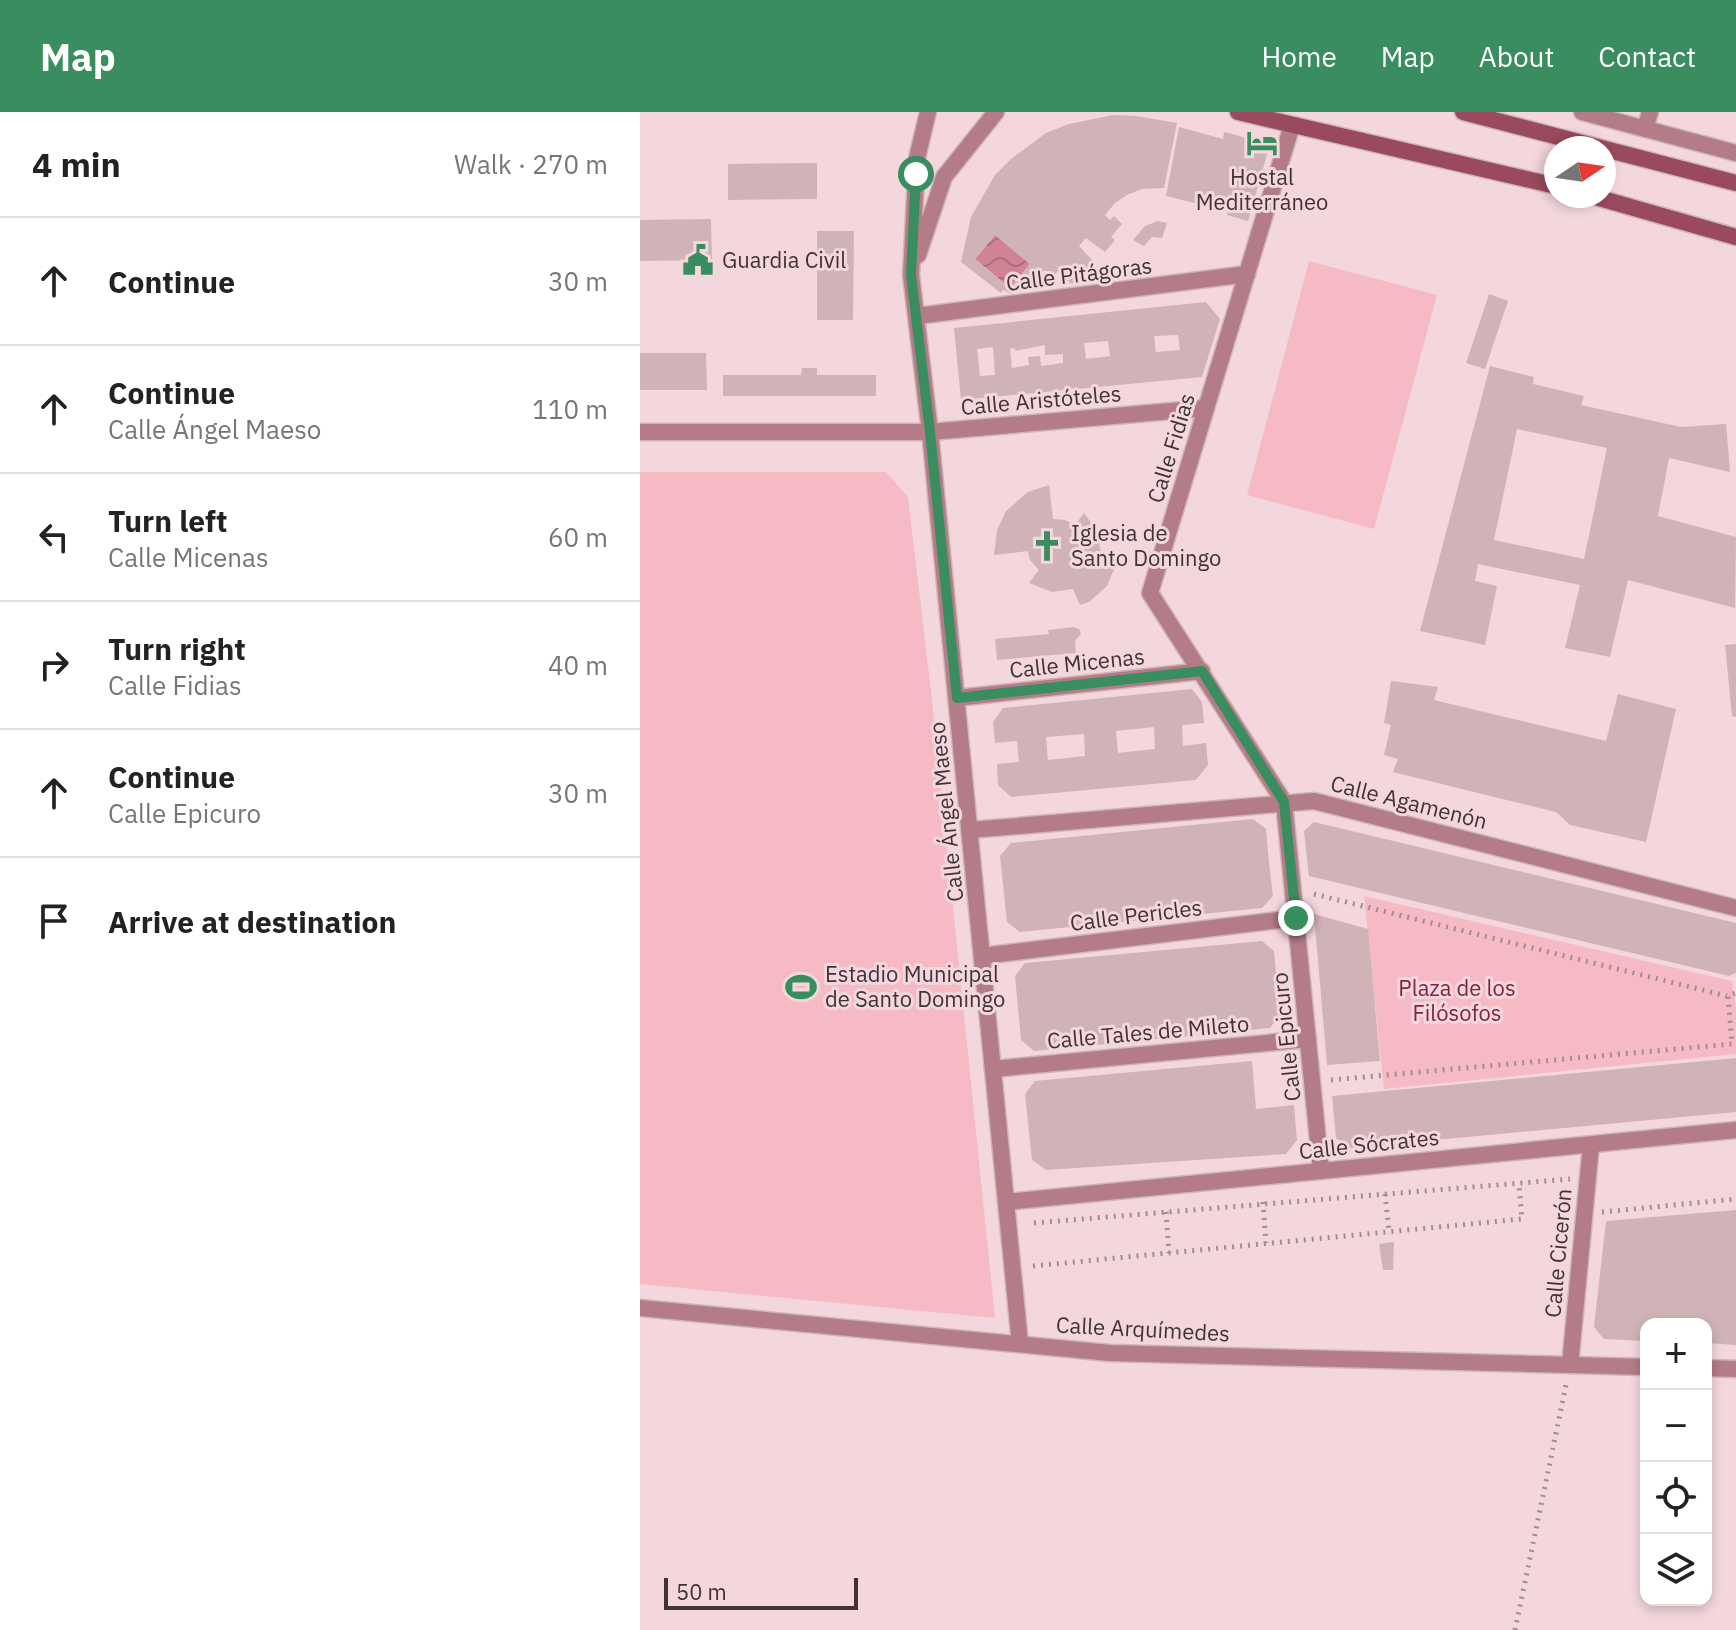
<!DOCTYPE html>
<meta charset="utf-8">
<style>
:root{--surface:#fff;--page:#f6f6f6;--text:#222;--muted:#767676;--line:#e0e0e0;--accent:#398d5f}
body{margin:0;font-family:"IBM Plex Sans",sans-serif;background:var(--page);color:var(--text)}
.controls{position:absolute;right:24px;bottom:24px;display:grid;overflow:hidden;border-radius:16px;box-shadow:0 4px 12px #0003}
.controls button{width:72px;height:72px;display:grid;place-items:center;padding:0;border:0;border-bottom:2px solid var(--line);background:var(--surface);color:var(--text);font:40px sans-serif}
.compass{position:absolute;left:904px;top:24px;width:72px;height:72px;border-radius:50%;background:var(--surface);box-shadow:0 4px 12px #0003;rotate:77deg}
.scale{position:absolute;left:24px;bottom:20px;width:194px;box-sizing:border-box;padding-left:8px;border:4px solid #3f3335;border-top:0;font-size:22px;line-height:28px;white-space:nowrap;color:#3f3335;-webkit-text-stroke:6px #f3d7dc;paint-order:stroke}
.stop{position:absolute;width:24px;height:24px;margin:-18px;border:6px solid #398d5f;border-radius:50%;background:#fff}
.stop.end{background:#398d5f;border-color:#fff;box-shadow:0 2px 8px #0008}
.list{margin:0;padding:0;list-style:none}
h2{display:flex;justify-content:space-between;align-items:center;height:104px;margin:0;padding:0 32px;font-size:34px}
h2 small{font-size:26px;font-weight:400;color:var(--muted)}
.list li{display:grid;grid-template-columns:52px 1fr auto;gap:24px;align-items:center;box-sizing:border-box;height:128px;padding:0 32px;border-top:2px solid var(--line)}
.list b{display:block;font-size:30px;white-space:nowrap}
.list p{margin:0;font-size:26px;white-space:nowrap;color:var(--muted)}
.list em{font-size:26px;font-style:normal;color:var(--muted)}
.icon{flex:none;width:44px;height:44px;fill:none;stroke:currentColor;stroke-width:2;stroke-linecap:round;stroke-linejoin:round}
.map{position:relative;flex:none;width:1096px;height:1518px;overflow:hidden}
header{display:flex;align-items:center;gap:48px;box-sizing:border-box;height:112px;padding:0 40px;background:var(--accent);color:#fff}
header strong{font-size:38px}
nav{display:flex;gap:44px;margin-inline-start:auto;font-size:28px}
main{display:flex}
aside{flex:1;background:var(--surface)}
.map>svg:first-child{display:block}
.green{fill:#f6bac5}
.water{fill:url(#water-waves)}
.building{fill:#cfb3b7;fill-rule:evenodd}
.lines{fill:none;stroke-linecap:round;stroke-linejoin:round}
.minor-casing{stroke:#cfb6bb;stroke-width:19}
.tertiary-casing{stroke:#cfb6bb;stroke-width:19}
.secondary-casing{stroke:#cfb6bb;stroke-width:19}
.path{stroke:#a18c90;stroke-width:5;stroke-dasharray:2 6;stroke-linecap:butt}
.minor{stroke:#b47c87;stroke-width:16}
.tertiary{stroke:#b47c87;stroke-width:16}
.secondary{stroke:#9a4a5d;stroke-width:16}
.route{stroke:#398d5f;stroke-width:10}
.labels{text-anchor:middle;stroke-width:6;stroke-linejoin:round;paint-order:stroke}
.poi-label{font-size:22px;fill:#3f3335;stroke:#f3d7dc;text-anchor:start}
.street-label{font-size:22px;fill:#3f3335;stroke:#f3d7dc}
.park-label{font-size:22px;fill:#812440;stroke:#f3d7dc}
</style>
<header>
<strong>Map</strong>
<nav><a>Home</a><a>Map</a><a>About</a><a>Contact</a></nav>
</header>
<main>
<aside>
<h2>4 min<small>Walk · 270 m</small></h2>
<ul class="list">
<li><svg class="icon" aria-label="ahead" viewBox="0 0 24 24"><path d="M12 20V5M6 11l6-6 6 6"/></svg><div><b>Continue</b></div><em>30 m</em></li>
<li><svg class="icon" aria-label="ahead" viewBox="0 0 24 24"><path d="M12 20V5M6 11l6-6 6 6"/></svg><div><b>Continue</b><p>Calle Ángel Maeso</p></div><em>110 m</em></li>
<li><svg class="icon" aria-label="left" viewBox="0 0 24 24"><path d="M17 20v-9H6M10 6l-5 5 5 5"/></svg><div><b>Turn left</b><p>Calle Micenas</p></div><em>60 m</em></li>
<li><svg class="icon" aria-label="right" viewBox="0 0 24 24"><path d="M7 20v-9h11M14 6l5 5-5 5"/></svg><div><b>Turn right</b><p>Calle Fidias</p></div><em>40 m</em></li>
<li><svg class="icon" aria-label="ahead" viewBox="0 0 24 24"><path d="M12 20V5M6 11l6-6 6 6"/></svg><div><b>Continue</b><p>Calle Epicuro</p></div><em>30 m</em></li>
<li><svg class="icon" aria-label="arrive" viewBox="0 0 24 24"><path d="M6 21V4h12l-3 4 3 4H6"/></svg><div><b>Arrive at destination</b></div></li>
</ul>
</aside>
<div class="map">
<svg width="1096" height="1518" viewBox="0 0 1096 1518">
<defs>
<pattern id="water-waves" width="16" height="10" patternUnits="userSpaceOnUse" patternTransform="scale(2)"><rect width="16" height="10" fill="#d18393"/><path d="M0 5q4-4 8 0t8 0" fill="none" stroke="#ab6c79"/></pattern>
</defs>
<rect width="100%" height="100%" fill="#f3d7dc"/>
<g class="green">
<path d="M669,149l128,34 -63,234 -127,-34z"/>
<path d="M0,360h246l22,25 23,194 64,627 -355,-34z"/>
<path d="M724,784l368,85 4,27v46l-352,35z"/>
</g>
<path class="water" d="M355,123l35,29 -20,24 -35,-29z"/>
<g class="building">
<path d="M473,3l23,1 41,7 -13,65 -22,1 -15,6 -12,8 -10,12 5,5 4,-4 8,8 -11,13 4,3 -10,12 -19,-14 -7,8 16,17 -10,12 -3,-2 -10,11 -9,-7 3,-3 -6,-5 -7,8 -8,-7 -19,22 -8,-6 -7,8 -8,-4 -2,3 -40,-31 10,-45 24,-42 16,-16 35,-26 23,-9zM355,123l35,29 -20,24 -35,-29z"/>
<path d="M539,15l44,12 1,-7 46,12 -22,77 -21,-6 4,-17 -9,-2 -4,13 -52,-13z"/>
<path d="M177,51v36l-89,1v-36z"/>
<path d="M71,107l1,41 -72,1v-41z"/>
<path d="M518,109l9,2 -5,15 -10,-1 -8,9 -11,-6 12,-14z"/>
<path d="M177,119h37l-1,89h-36z"/>
<path d="M849,182l19,7 -23,68 -19,-6z"/>
<path d="M566,190l14,17 -18,58 -241,23 -7,-72zM538,223l2,15 -24,2 -2,-16zM468,229l2,15 -24,3 -2,-16zM405,233v10l18,-1v9l-22,3 -1,-10 -12,1 1,8 -17,3 -2,-19 5,-1v3zM353,235l2,28 -15,1 -3,-27z"/>
<path d="M0,241h66l1,37h-67z"/>
<path d="M850,254l44,11 -1,7 51,12 -3,9 100,22 45,-3 4,48 -61,-14 -11,58 78,21 -1,71 -107,-28 -18,77 -45,-9 15,-63 -102,-21 -3,17 22,5 -12,59 -65,-14zM877,317l90,19 -23,111 -90,-19z"/>
<path d="M162,256h15v7h59v21h-153v-21h78z"/>
<path d="M409,373l4,34 12,1 10,5 9,-12 14,19 3,23 18,2 -12,29 -18,16 -9,3 -7,-16 -21,3 -23,-9 10,-13 -9,-10 -2,-9 -34,4 3,-25 9,-19 22,-19z"/>
<path d="M434,515l5,2 2,5 -6,7 1,12 -79,7 -2,-21 54,-5 -1,-4z"/>
<path d="M1096,532v73l-4,-1 -7,-71z"/>
<path d="M751,569l47,6 -4,13 172,41 12,-47 58,15 -30,133 -76,-17 -14,-13 -163,-40 5,-13 -14,-4 7,-30 -7,-2z"/>
<path d="M552,577l10,13 2,21 -22,2 1,21 23,-3 2,22 -12,15 -185,17 -13,-12 -1,-21 22,-2 -2,-21 -22,2 -2,-21 10,-14zM514,615l1,22 -37,4 -2,-22zM444,622l1,22 -37,4 -2,-23z"/>
<path d="M613,707l13,10 3,34 4,33 -11,12 -242,24 -13,-10 -7,-66 11,-13z"/>
<path d="M674,710l422,101v50l-7,3 -420,-100 -5,-45z"/>
<path d="M674,802l54,15 12,132 -53,4z"/>
<path d="M622,829l12,10 6,64 -10,13 -236,23 -13,-11 -6,-64 10,-13z"/>
<path d="M1096,946v54l-386,36 -14,-10 -4,-42z"/>
<path d="M612,949l4,48 38,-4 3,35 -11,14 -240,16 -14,-10 -7,-66 10,-13z"/>
<path d="M1096,1098v135l-30,-2v-19h-60v17l-42,-2 -10,-12 12,-106z"/>
<path d="M754,1130l-1,28h-10l-4,-26z"/>
</g>
<g class="lines">
<defs>
<g id="minor">
<path d="M942,0l154,41"/>
<path d="M652,13l-142,468 134,209 37,369"/>
<path d="M1005,17l5,-17"/>
<path d="M277,204l330,-42"/>
<path d="M0,320h290l276,-24"/>
<path d="M317,586l245,-27"/>
<path d="M330,718l344,-29 422,107"/>
<path d="M342,844l314,-38"/>
<path d="M353,957l315,-30"/>
<path d="M366,1090l730,-72"/>
<path d="M930,1253l21,-220"/>
</g>
<g id="tertiary">
<path d="M288,0l-11,46 -6,117 19,157 90,912"/>
<path d="M278,143l26,-78 52,-65"/>
<path d="M0,1196l470,45 536,14"/>
<path d="M1066,1256l30,1"/>
</g>
<g id="secondary">
<path d="M598,0l318,74"/>
<path d="M823,0l273,71"/>
<path d="M952,84l144,41"/>
</g>
</defs>
<use href="#minor" class="minor-casing"/>
<use href="#tertiary" class="tertiary-casing"/>
<use href="#secondary" class="secondary-casing"/>
<g class="path">
<path d="M674,782l413,102"/>
<path d="M691,968l401,-36 -4,-48 8,-3"/>
<path d="M745,1082l4,37"/>
<path d="M623,1090l3,41"/>
<path d="M526,1100l3,41"/>
<path d="M962,1100l134,-13"/>
<path d="M394,1111l536,-44"/>
<path d="M393,1154l489,-47 -3,-35"/>
<path d="M875,1518l51,-245"/>
</g>
<use href="#minor" class="minor"/>
<use href="#tertiary" class="tertiary"/>
<use href="#secondary" class="secondary"/>
</g>
<g class="lines">
<path class="route" d="M276,62l-5,101 19,157 27,266 245,-27 82,131 12,116"/>
</g>
<defs>
<symbol id="hotel-bare" viewBox="-9 -9 18 18"><path d="M-6-4.5h1.5V1H6V5H4.5V3h-9V5H-6ZM-4 0a1.8 1.8 0 1 1 3.6 0ZM.5 0V-2.5h3Q6-2.5 6 0Z" fill="#398d5f" stroke="#f3d7dc" stroke-width="2.5" paint-order="stroke"/></symbol>
<symbol id="civic-bare" viewBox="-9 -9 18 18"><path d="M-.6-6.5H3V-4.5H.6V-3L4-1V1h2V6H-6V1h2V-1L-.6-3ZM-1.2 2.5V6h2.4V2.5Z" fill="#398d5f" stroke="#f3d7dc" stroke-width="2.5" paint-order="stroke"/></symbol>
<symbol id="church-bare" viewBox="-9 -9 18 18"><path d="M-1.2-6h2.4v3.5h3.3v2.4h-3.3V6h-2.4V-.1h-3.3v-2.4h3.3Z" fill="#398d5f" stroke="#f3d7dc" stroke-width="2.5" paint-order="stroke"/></symbol>
<symbol id="stadium-bare" viewBox="-9 -9 18 18"><path d="M0-5a6.5 5 0 1 0 0 10a6.5 5 0 1 0 0-10ZM-3.5-1.8h7v3.6h-7Z" fill="#398d5f" stroke="#f3d7dc" stroke-width="2.5" paint-order="stroke"/></symbol>
</defs>
<g fill-rule="evenodd">
<use href="#hotel-bare" x="600" y="9" width="44" height="44"/>
<use href="#civic-bare" x="36" y="126" width="44" height="44"/>
<use href="#church-bare" x="385" y="412" width="44" height="44"/>
<use href="#stadium-bare" x="139" y="853" width="44" height="44"/>
</g>
<g class="labels">
<g class="poi-label">
<text x="622" y="73" text-anchor="middle">Hostal<tspan x="622" dy="25">Mediterráneo</tspan></text>
<text x="82" y="156">Guardia Civil</text>
<text x="431" y="429">Iglesia de<tspan x="431" dy="25">Santo Domingo</tspan></text>
<text x="185" y="870">Estadio Municipal<tspan x="185" dy="25">de Santo Domingo</tspan></text>
</g>
<g class="street-label">
<text transform="translate(439 162) rotate(-7)" y="8">Calle Pitágoras</text>
<text transform="translate(401 288) rotate(-5)" y="8">Calle Aristóteles</text>
<text transform="translate(531 336) rotate(-73)" y="8">Calle Fidias</text>
<text transform="translate(437 551) rotate(-6)" y="8">Calle Micenas</text>
<text transform="translate(769 690) rotate(14)" y="8">Calle Agamenón</text>
<text transform="translate(306 700) rotate(-96)" y="8">Calle Ángel Maeso</text>
<text transform="translate(496 803) rotate(-7)" y="8">Calle Pericles</text>
<text transform="translate(508 920) rotate(-5)" y="8">Calle Tales de Mileto</text>
<text transform="translate(646 925) rotate(-96)" y="8">Calle Epicuro</text>
<text transform="translate(729 1032) rotate(-6)" y="8">Calle Sócrates</text>
<text transform="translate(918 1141) rotate(-85)" y="8">Calle Cicerón</text>
<text transform="translate(503 1217) rotate(3)" y="8">Calle Arquímedes</text>
</g>
<g class="park-label">
<text x="817" y="884">Plaza de los<tspan x="817" dy="25">Filósofos</tspan></text>
</g>
</g>
</svg>
<div class="controls">
<button>+</button>
<button>−</button>
<button><svg class="icon" aria-label="locate" viewBox="0 0 24 24"><circle cx="12" cy="12" r="6"/><path d="M12 2v4M12 18v4M2 12h4M18 12h4"/></svg></button>
<button><svg class="icon" aria-label="layers" viewBox="0 0 24 24"><path d="M12 4l9 5-9 5-9-5zM3 14l9 5 9-5"/></svg></button>
</div>
<svg class="compass" viewBox="-18 -18 36 36"><path d="M0-13l5 13h-10z" fill="#e53935"/><path d="M0 13l5-13h-10z" fill="#767676"/></svg>
<div class="scale">50 m</div>
<div class="stop" style="left:276px;top:62px"></div>
<div class="stop end" style="left:656px;top:806px"></div>
</div>
</main>
